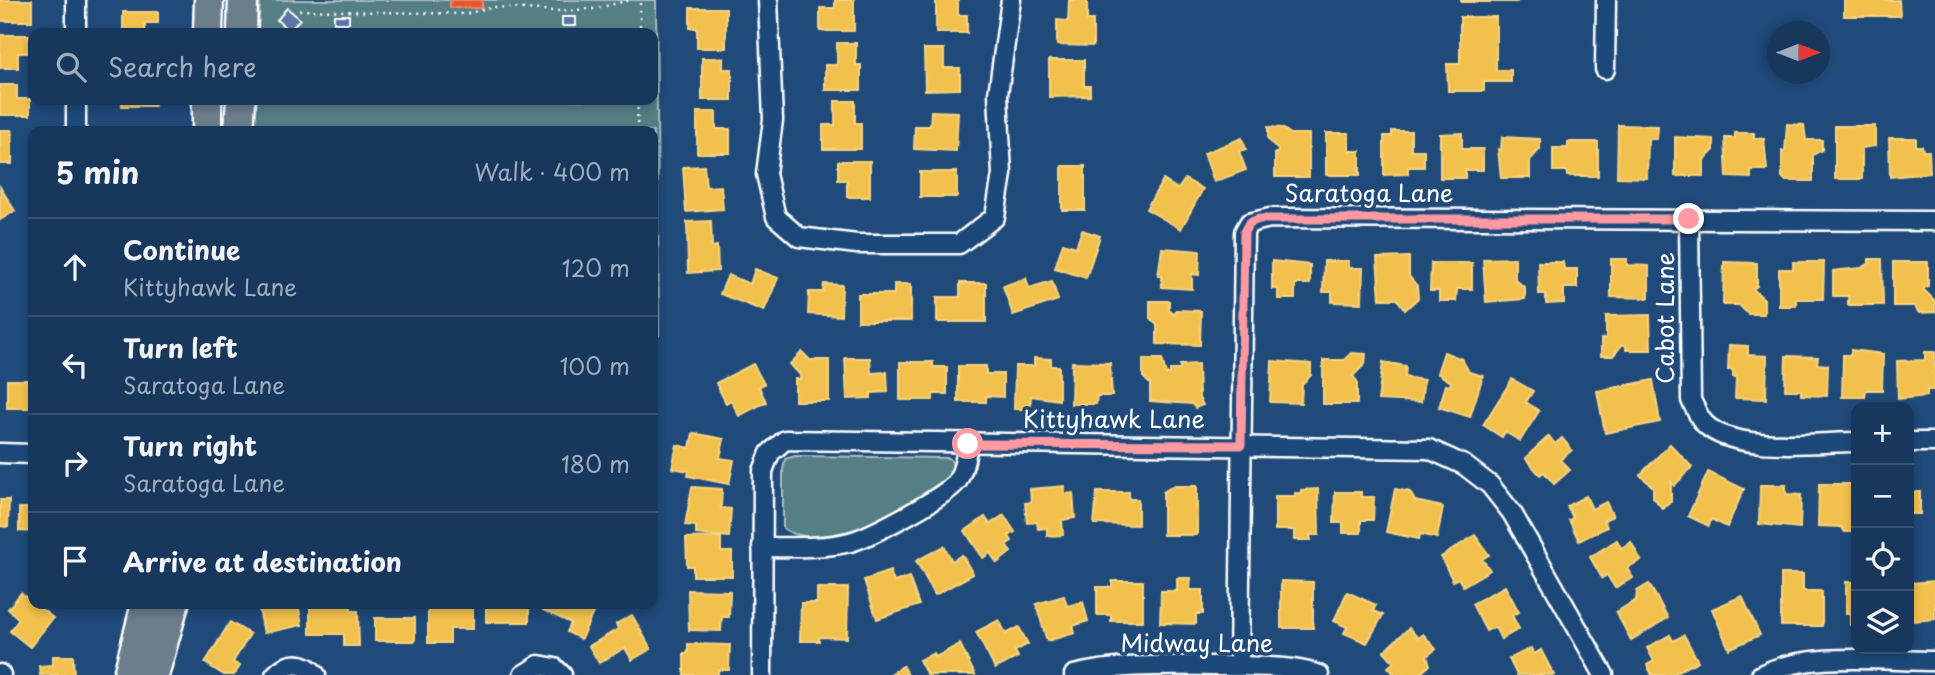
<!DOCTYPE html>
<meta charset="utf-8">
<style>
:root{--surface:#17385c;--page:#244365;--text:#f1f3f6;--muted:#9eacbb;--line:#365272}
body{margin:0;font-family:"Playpen Sans",sans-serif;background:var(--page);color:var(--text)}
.controls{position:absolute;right:21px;bottom:21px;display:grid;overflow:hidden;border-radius:14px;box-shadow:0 4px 10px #0003}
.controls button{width:63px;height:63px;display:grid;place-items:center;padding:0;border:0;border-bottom:2px solid var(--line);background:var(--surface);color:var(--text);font:35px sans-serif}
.compass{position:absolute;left:1767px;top:21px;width:63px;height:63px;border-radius:50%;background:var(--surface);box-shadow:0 4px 10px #0003;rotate:90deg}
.stop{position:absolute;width:21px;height:21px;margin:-16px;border:5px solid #ff9aa2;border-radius:50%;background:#fff}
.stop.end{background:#ff9aa2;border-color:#fff;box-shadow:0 2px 7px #0008}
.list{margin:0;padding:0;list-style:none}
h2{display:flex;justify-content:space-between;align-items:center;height:91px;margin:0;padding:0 28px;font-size:30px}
h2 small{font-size:23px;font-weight:400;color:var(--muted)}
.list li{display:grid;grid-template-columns:46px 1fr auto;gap:21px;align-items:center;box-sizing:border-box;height:98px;padding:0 28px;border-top:2px solid var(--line)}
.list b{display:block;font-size:26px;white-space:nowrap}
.list p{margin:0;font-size:23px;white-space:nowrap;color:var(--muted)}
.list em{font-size:23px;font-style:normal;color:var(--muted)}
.icon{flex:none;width:38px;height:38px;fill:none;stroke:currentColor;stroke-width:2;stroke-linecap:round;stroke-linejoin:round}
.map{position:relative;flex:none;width:1935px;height:675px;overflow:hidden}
.search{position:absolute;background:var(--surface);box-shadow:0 4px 10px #0003;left:28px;top:28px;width:630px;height:77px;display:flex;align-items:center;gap:18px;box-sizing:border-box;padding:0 24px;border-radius:14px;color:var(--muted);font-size:26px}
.panel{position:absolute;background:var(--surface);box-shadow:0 4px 10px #0003;left:28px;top:126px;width:630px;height:483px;border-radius:14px}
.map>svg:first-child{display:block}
.green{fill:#557e85;stroke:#aabec2;stroke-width:2}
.homes{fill:#f2c14e;stroke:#f6d483;stroke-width:2}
.shops{fill:#e4572e;stroke:#ec896d;stroke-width:2}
.building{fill:#5b75a6;stroke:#fff;stroke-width:2}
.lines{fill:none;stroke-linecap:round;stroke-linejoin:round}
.street-casing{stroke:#fff;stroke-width:23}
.primary-casing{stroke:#fff;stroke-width:33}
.path{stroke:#fff;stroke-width:2.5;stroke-dasharray:2 5;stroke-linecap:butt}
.street{stroke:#1f4a7a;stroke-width:18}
.primary{stroke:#6c7d8c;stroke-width:28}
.route{stroke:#ff9aa2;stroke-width:9}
.labels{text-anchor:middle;stroke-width:7;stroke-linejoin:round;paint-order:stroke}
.street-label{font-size:24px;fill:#fff;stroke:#1f4a7a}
</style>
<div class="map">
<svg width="1935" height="675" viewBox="0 0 1935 675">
<rect width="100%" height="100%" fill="#1f4a7a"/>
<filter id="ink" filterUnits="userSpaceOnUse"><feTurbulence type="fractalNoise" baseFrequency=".0143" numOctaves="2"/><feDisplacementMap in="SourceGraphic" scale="14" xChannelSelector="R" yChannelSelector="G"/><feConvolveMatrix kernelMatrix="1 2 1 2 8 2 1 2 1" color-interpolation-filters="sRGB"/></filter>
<g filter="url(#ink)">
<g class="green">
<path d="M260,0h396l3,335 -6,-1v-203h-399l1,-31h398v-67h-395z"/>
<path d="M795,456l154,2 9,12c-22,33 -140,87 -175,58v-59l2,-10z"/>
</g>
<g class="homes">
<rect x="0" y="0" width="32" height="21"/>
<path d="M835,0h19v31h-34v-23h15z"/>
<path d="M936,0h22v15h9v18h-31z"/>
<path d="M1069,0h18v20h6v26l-36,-1v-25l11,1z"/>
<rect x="1461" y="0" width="56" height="2"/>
<path d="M1844,0h55l1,16h-56z"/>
<path d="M690,8h36v40h-29v-20h-7z"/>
<path d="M123,12h35v11h-13v10h-22z"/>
<path d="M1460,17h36v53h15v12h-27v9h-36l-1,-27h13z"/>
<path d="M0,35h33v18h-15v15h-18z"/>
<path d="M837,43h19v22h5v25h-36v-25h12z"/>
<path d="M924,49h20v19h16v21l-35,1z"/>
<path d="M702,58h21v11h9v31h-30z"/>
<path d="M1049,60h35v26h6v10l-41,1z"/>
<path d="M0,85h17v14h13v16h-30z"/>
<rect x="122" y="100" width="32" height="6"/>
<path d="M835,101h20v22h6v26h-38v-24h12z"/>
<path d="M931,111l27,1 -2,39 -42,-2 1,-23h15z"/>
<path d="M697,112h19v17h14v24h-33z"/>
<path d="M1787,124l17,1 2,15h16v10l-9,5v26h-27l-4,-4v-26h3z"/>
<path d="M1618,125l40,1 -1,13h-9l-1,39 -30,-1z"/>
<path d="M1835,126h40v20l-13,2v31h-27z"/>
<path d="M1268,127l14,1 9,6h18v43h-34v-24h3v-3l-10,-11z"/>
<rect x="0" y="130" width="12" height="34"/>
<path d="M1392,131h19v19h13v17h-16v7l-24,1v-39h8z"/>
<path d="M1326,133h23v18h11v24h-34z"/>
<path d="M1462,133v16h21v21h-18v8h-25v-44z"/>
<path d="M1735,133h19v5l10,1 3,31h-16v8l-24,-1 -2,-39h10z"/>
<path d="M1502,137l38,2v10l-10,11v18h-29l-3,-29 3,1z"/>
<path d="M1675,137l39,2v11l-10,10v16h-29z"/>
<path d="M1242,138l4,11 -7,2 7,19 -32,12 -10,-29z"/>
<path d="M1889,138h27v8h6l1,5h6l1,22 -40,4z"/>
<path d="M1568,142h30v34h-31v-5h-14v-23h15z"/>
<path d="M838,161h32v36h-23v-17h-9z"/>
<path d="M704,166l2,21 15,-1 2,23 -37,3 -3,-45z"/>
<rect x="1062" y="166" width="23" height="44"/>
<rect x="920" y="172" width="37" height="25"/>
<path d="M1185,179l18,10 -22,40 -35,-20 17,-29 15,9z"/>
<path d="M0,187l15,24 -15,9z"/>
<path d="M711,221l1,26 5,-1 1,25 -30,2 -1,-51z"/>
<path d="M1082,230l18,6 -14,42 -31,-10 8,-25 13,4z"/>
<path d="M1162,248l38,3 -1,24 -7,-1v15l-30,-2v-11h-4z"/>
<path d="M1409,257v19l8,10 1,12 -13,12 -8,-11h-17l-3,-41z"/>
<path d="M1515,258v21l10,9v11l-39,3 -3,-43z"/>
<path d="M1611,259h16v6l22,1v32l-38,-1z"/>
<path d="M1869,259h13l1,46h-35v-9h-15v-25l28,-3 8,-4z"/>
<path d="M1272,261l38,4v19h-15v15h-17v-10h-6z"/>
<path d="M1324,261h25v7h14l-1,35 -30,-1v-10h-9z"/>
<path d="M1538,262h25l1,7h13v19h-13v15l-18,1v-10h-7z"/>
<path d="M1724,262l33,1v23l-4,3 11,10v15h-16l-9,-9h-16z"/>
<path d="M1793,262h31l-1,37h-27v7h-17v-37h14z"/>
<path d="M1893,262h35v24l-5,3 12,12v11l-16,1 -5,-7h-21z"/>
<path d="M1431,263h41v26h-15l-1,12h-17v-10h-9z"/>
<path d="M755,269l23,9 -14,33 -44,-17 8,-19 22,9z"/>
<path d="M1026,278l3,10 23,-7 6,19 -45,15 -10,-29z"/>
<path d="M960,283h26v39h-49v-25h23z"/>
<path d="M824,284l18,1 -1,31 -33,-2 1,-22h14z"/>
<path d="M894,284h17v37h-53v-27h36z"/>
<path d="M1150,301h19v9l6,5 1,-5 25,1 -1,34 -43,-1v-19l-7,-7z"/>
<path d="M1650,315l1,35h-25v-5h-4l-9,11h-12v-17l5,-1v-22z"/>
<path d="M1729,345l19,1v9l19,1 -1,43 -31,-1 1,-21h-3v-7h-5z"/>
<path d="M1851,350l32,4 -1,36h-16l-1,7h-23l1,-42h8z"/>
<path d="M802,352l8,8h19v41h-34v-22h5v-4l-10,-11z"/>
<path d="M1444,352l18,7 7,13 14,4 -13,41 -31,-10 7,-22 4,1 1,-4 -14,-9z"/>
<path d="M1925,352h10v38h-8v6l-29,3 -1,-38 28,-1z"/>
<path d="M1351,353l15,1 -1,10 -12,12 4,5v23h-34v-44h21z"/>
<path d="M1786,356l32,1 -1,7 11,1 -1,31 -26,-1v-5h-16z"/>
<path d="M845,358h25l1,15 16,-1 1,20 -17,1v5l-24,1z"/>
<path d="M1034,358l17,1v7h8v34l-28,-4 -1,13h-16l1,-43h19z"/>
<path d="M1143,359h19l4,15h4v-4h10v-5l18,-1 1,34 4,7 -8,3 -3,-4 -42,-3v-17l-7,-7z"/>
<path d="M1272,361l39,3v11l-9,10 -1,18 -31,-1z"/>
<path d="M900,362h33v5h14v27h-14v6h-33z"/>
<path d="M1072,362l38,1 2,33h-15l-1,8h-25z"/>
<path d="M1383,362l23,4 -1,11 19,3 -3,22 -43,-2z"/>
<path d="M753,364l11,20 -5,3 7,15 -27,14 -8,-16 -5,3 -10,-20z"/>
<path d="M958,366h28v8h17v23l-17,-1v6h-28z"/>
<path d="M1512,379l21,12 -7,11 13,9 -19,30 -15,-9 -3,5 -19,-12z"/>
<rect x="7" y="380" width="26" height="28"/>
<path d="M1653,380l7,42 -55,11 -8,-42z"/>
<path d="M693,433l31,6 -4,19 14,2 -5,24 -41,-8 1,-5 -17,-3 5,-23 13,3z"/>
<path d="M1549,436l6,8 7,-6 10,12 -12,10 10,10 -16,14 -10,-12 -4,3 -15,-17z"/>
<path d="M1670,444l22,23 -18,19 -3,-4v19l-9,7 -9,-11v-10l-13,-12z"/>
<path d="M1708,472l36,17 -17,38 -16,-8 -2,7 -21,-10z"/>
<path d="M1819,484h32v24l5,6v18h-11l-5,-5 -22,-1z"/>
<path d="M1760,485h26v9l15,1 -1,33 -41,-4z"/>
<path d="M1065,486v8l8,-1 2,25 -13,2 1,15 -16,1v-8l-9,1 -1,-7 -10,1 -2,-20 6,-1 -1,-13z"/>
<path d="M1173,486h24v49h-34v-43z"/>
<path d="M692,487l30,2 -1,19 10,1 -2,28 -33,-3v-8l-11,-1z"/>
<path d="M1318,489l1,46h-9l1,5h-17v-10h-19v-34h20v-3h6v-3z"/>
<path d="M1395,489l15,3 5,9 28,6 -6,31 -17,-4 -1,5 -33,-7z"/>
<path d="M1097,492h32v7h9v26l-44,-1z"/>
<path d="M1335,492h26v5h13l-1,23h-12v13h-18v-10h-9z"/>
<rect x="1909" y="492" width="11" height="22"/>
<path d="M1586,496l6,13 14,-7 7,14 -9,4 3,7 -28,14 -10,-21 4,-2 -6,-12z"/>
<path d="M0,500h9l-1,27 -8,-1z"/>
<path d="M19,508h14v24l-14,-1z"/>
<path d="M1004,515l11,17 -6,4 3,5 -6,4 5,7 -14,11 -7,-10 -7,5 -18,-27 20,-14 5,7z"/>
<path d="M1475,535l14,20 -7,4 8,11 -27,16 -5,-8 -5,3 -12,-24z"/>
<path d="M721,537v15h11v24h-39v-10h-6l-1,-28z"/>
<path d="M1617,540l4,8 10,-6 10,18 -14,8 6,10 -18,10 -8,-13 -5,3 -12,-21z"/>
<path d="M944,546l8,15 10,-6 11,19 -38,21 -19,-34z"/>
<path d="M890,571l4,11 15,-5 10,28 -42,14 -13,-39z"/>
<path d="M1781,574h22v17h19v35h-41z"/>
<path d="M1177,578h14l-1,12h13v24h-7v10l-36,-1 1,-32h16z"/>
<path d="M1112,581h31v40h-32v-6h-14v-28h15z"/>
<path d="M1281,581l32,1v46h-32z"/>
<path d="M1935,581v38l-22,2 -3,-38z"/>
<path d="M1846,582h10v43h-6v-12h-4z"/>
<path d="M1649,584l19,34 -37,22 -15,-28 20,-12 1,-9z"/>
<path d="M1505,586l14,26 -7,3 7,14 -18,10 -6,-12 -9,4 -14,-27z"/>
<path d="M817,588h31l-1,50 -28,-1v4h-19l1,-38h16z"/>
<path d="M688,590l42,1 -1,26h-7l-1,14 -32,-1z"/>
<path d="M1347,592l29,13 -3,6 10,4 -16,28 -23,-10 3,-6 -13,-6z"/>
<path d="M21,593l32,25 -23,29 -20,-16 9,-12 -11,-10z"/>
<path d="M1064,596l3,10 16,-4 5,19 -15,5 2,7 -28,8 -11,-37z"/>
<path d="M1742,596l18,39 -31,14 -17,-40z"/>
<path d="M285,604h13l4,21 -38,8 -5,-24z"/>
<path d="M310,604h41v7h7l1,35h-15v-12h-34z"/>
<rect x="486" y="604" width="43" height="18"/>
<path d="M546,604h45l5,2 -15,33 -14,-7 4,-9 -28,-13z"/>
<path d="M428,607h45v22h-23v14h-22z"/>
<path d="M632,615l19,34 -19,11 -7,-12 -26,15 -10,-17 29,-17 -2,-5z"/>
<rect x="375" y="618" width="40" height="23"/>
<path d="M999,620l7,14 13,-7 9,17 -13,7 3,6 -23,12 -19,-37z"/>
<path d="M230,622l20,12 -17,28 7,4 -6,9h-10l-19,-12z"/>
<path d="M1409,628l9,10 5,-4 13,15 -9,7 3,9 -11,10h-24l-7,-8 6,-5 -10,-11z"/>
<path d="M1670,635l3,6 11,-6 14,26 -27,14h-19l-5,-10 7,-4 -7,-13z"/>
<path d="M688,644l42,1 -1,25h-11v5h-34v-22h4z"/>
<path d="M960,644l15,31h-48l-8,-15 15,-7 2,4z"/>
<path d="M1531,648l3,6 7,-4 13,25h-37l-8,-16z"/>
<path d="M53,656h20l1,19h-34l-1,-9 14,-1z"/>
<path d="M903,666l5,9h-19z"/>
</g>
<rect class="shops" x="450" y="0" width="32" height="8"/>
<g class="building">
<path d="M287,8l13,11 -11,12 -12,-11z"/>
<rect x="334" y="15" width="15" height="8"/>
<rect x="562" y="17" width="14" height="9"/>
</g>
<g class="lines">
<defs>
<g id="street">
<path d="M76,0v33"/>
<path d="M768,0l5,120 -7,54 10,43 23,20 58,7h102l36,-27 7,-43 -4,-80 13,-94"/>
<path d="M1605,69l1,-69"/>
<path d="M76,100v31"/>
<path d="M1689,219l2,181c4,8 8,18 14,24 29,29 112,18 151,18"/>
<path d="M1909,442h26"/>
<path d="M0,453l33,1"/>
<path d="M762,547c29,0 60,2 88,-5 19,-5 98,-46 108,-62 6,-11 8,-24 10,-36"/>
<path d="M1239,666l5,-434 5,-9 21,-5 665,3"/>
<path d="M0,674l1,1"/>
<path d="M275,675c13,-14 29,-14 41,0"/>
<path d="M523,675l16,-10 16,3 7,7"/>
<path d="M762,675l1,-204 7,-18 15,-13 644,9 35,16 26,20 22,28 92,162"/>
<path d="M1074,675c49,-12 99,-9 149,-9 31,1 67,-1 96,9"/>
<path d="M1761,675c46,-24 122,-14 174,-14"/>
</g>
<g id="primary">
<path d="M208,33l1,-33"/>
<path d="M242,33l1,-33"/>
<path d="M207,131v-31"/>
<path d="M239,131l2,-31"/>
<path d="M128,675l18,-71"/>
<path d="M154,675l20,-71"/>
</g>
</defs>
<use href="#street" class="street-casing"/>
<use href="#primary" class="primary-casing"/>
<g class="path">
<path d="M295,16l5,-6 165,4 29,-7 62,4 38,-2 36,-9"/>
<path d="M640,33v-33"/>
<path d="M637,131l1,-31"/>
</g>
<use href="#street" class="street"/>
<use href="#primary" class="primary"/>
</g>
</g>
<g class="lines" filter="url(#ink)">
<path class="route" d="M968,444l273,1 3,-213 5,-9 10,-4h430"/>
</g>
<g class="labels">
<g class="street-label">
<text x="1369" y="202">Saratoga Lane</text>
<text transform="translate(1666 318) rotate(-90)" y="8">Cabot Lane</text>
<text x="1114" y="428">Kittyhawk Lane</text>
<text x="1197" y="652">Midway Lane</text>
</g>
</g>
</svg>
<div class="controls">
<button>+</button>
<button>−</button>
<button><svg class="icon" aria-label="locate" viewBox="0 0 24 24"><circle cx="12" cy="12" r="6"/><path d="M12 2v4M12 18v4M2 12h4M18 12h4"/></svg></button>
<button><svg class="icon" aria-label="layers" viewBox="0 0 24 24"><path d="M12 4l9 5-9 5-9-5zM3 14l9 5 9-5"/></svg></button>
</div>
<svg class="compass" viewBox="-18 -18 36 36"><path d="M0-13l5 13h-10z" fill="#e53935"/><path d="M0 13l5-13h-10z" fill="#9eacbb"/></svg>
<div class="stop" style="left:968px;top:444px"></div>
<div class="stop end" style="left:1689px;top:219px"></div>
<div class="search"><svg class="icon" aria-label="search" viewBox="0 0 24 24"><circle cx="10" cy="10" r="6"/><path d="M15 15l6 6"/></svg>Search here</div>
<section class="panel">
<h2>5 min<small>Walk · 400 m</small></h2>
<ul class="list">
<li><svg class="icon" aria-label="ahead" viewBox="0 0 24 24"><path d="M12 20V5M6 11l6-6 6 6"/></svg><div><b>Continue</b><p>Kittyhawk Lane</p></div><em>120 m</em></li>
<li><svg class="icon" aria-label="left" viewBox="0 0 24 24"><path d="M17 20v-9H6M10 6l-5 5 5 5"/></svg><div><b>Turn left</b><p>Saratoga Lane</p></div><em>100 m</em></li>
<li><svg class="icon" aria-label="right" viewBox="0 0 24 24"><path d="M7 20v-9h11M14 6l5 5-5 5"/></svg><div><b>Turn right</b><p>Saratoga Lane</p></div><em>180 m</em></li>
<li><svg class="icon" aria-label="arrive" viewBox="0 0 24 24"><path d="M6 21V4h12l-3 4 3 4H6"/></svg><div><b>Arrive at destination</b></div></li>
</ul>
</section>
</div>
